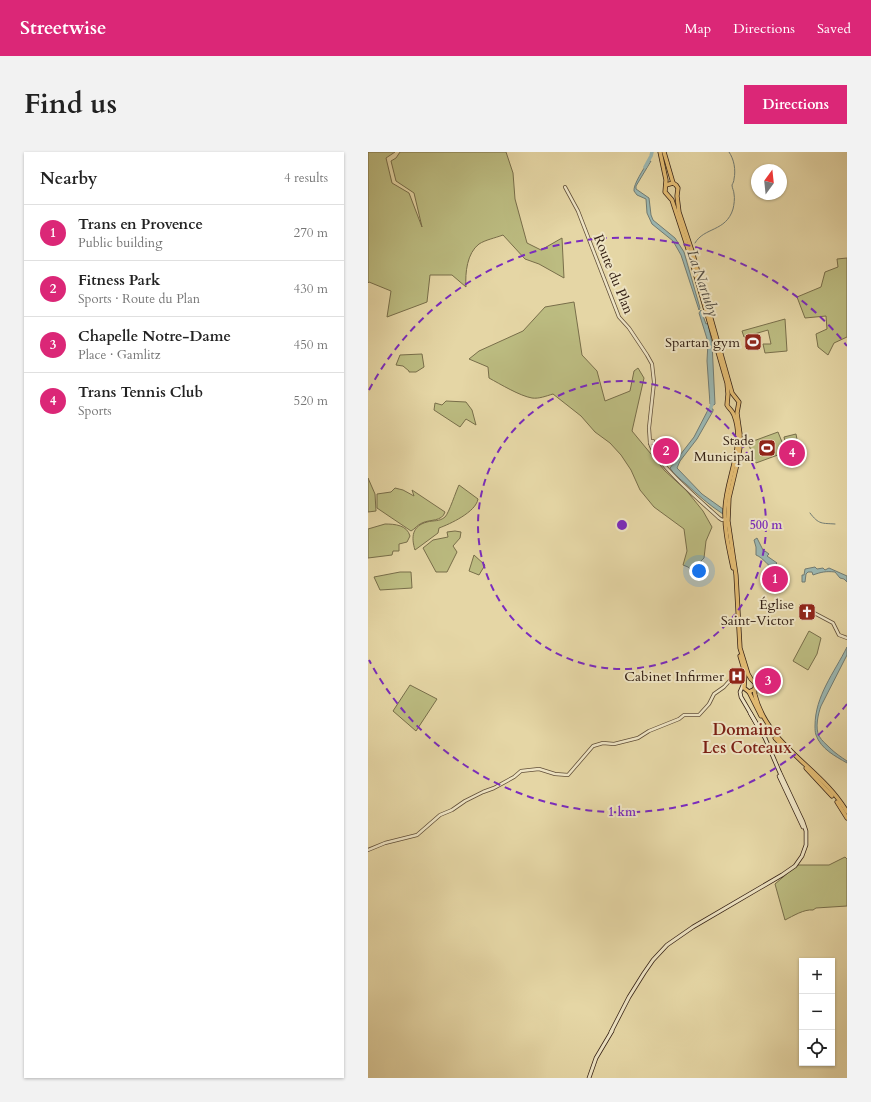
<!DOCTYPE html>
<meta charset="utf-8">
<style>
:root{--surface:#fff;--page:#f2f2f2;--text:#222;--muted:#767676;--line:#e0e0e0;--accent:#db2777}
body{margin:0;font-family:Cardo,serif;background:var(--page);color:var(--text)}
.controls{position:absolute;right:12px;bottom:12px;display:grid;overflow:hidden;border-radius:0px;box-shadow:0 1px 3px #0004}
.controls button{width:36px;height:36px;display:grid;place-items:center;padding:0;border:0;border-bottom:1px solid var(--line);background:var(--surface);color:var(--text);font:20px sans-serif}
.compass{position:absolute;left:383px;top:12px;width:36px;height:36px;border-radius:50%;background:var(--surface);box-shadow:0 1px 3px #0004;rotate:15deg}
.you{position:absolute;left:331px;top:419px;width:14px;height:14px;margin:-10px;border:3px solid #fff;border-radius:50%;background:#1a73e8;box-shadow:0 0 0 6px #1a73e833}
.badge{display:grid;place-items:center;width:26px;height:26px;border-radius:50%;background:var(--accent);color:#fff;font-size:13px;font-weight:700}
.pin{position:absolute;translate:-50% -50%;border:2px solid #fff;box-shadow:0 1px 4px #0006}
.list{margin:0;padding:0;list-style:none}
h2{display:flex;justify-content:space-between;align-items:center;height:52px;margin:0;padding:0 16px;font-size:17px}
h2 small{font-size:13px;font-weight:400;color:var(--muted)}
.list li{display:grid;grid-template-columns:26px 1fr auto;gap:12px;align-items:center;box-sizing:border-box;height:56px;padding:0 16px;border-top:1px solid var(--line)}
.list b{display:block;font-size:15px;white-space:nowrap}
.list p{margin:0;font-size:13px;white-space:nowrap;color:var(--muted)}
.list em{font-size:13px;font-style:normal;color:var(--muted)}
.icon{flex:none;width:22px;height:22px;fill:none;stroke:currentColor;stroke-width:2;stroke-linecap:round;stroke-linejoin:round}
.map{position:relative;flex:none;width:479px;height:926px;overflow:hidden;border-radius:0px}
header{display:flex;align-items:center;gap:24px;box-sizing:border-box;height:56px;padding:0 20px;background:var(--accent);color:#fff}
header strong{font-size:19px}
nav{display:flex;gap:22px;margin-inline-start:auto;font-size:14px}
.intro{display:flex;align-items:center;justify-content:space-between;box-sizing:border-box;height:96px;padding:0 24px}
h1{margin:0;font-size:28px}
.button{padding:10px 18px;border-radius:0px;background:var(--accent);color:#fff;font-size:14px;font-weight:700}
main{display:flex;gap:24px;padding:0 24px}
aside{flex:1;background:var(--surface);border-radius:0px;box-shadow:0 1px 3px #0004}
.map>svg:first-child{display:block}
.green{fill:#bcbc81;stroke:#786e4a}
.water{fill:#9ab7b2;stroke:#717b73}
.lines{fill:none;stroke-linecap:round;stroke-linejoin:round}
.stream{stroke:#717b73;stroke-width:1}
.river{stroke:#9ab7b2;stroke-width:3.5}
.tertiary-casing{stroke:#604e38;stroke-width:4}
.secondary-casing{stroke:#342014;stroke-width:4.5}
.primary-casing{stroke:#342014;stroke-width:5}
.tertiary{stroke:#eee4c4;stroke-width:2.5}
.secondary{stroke:#eee4c4;stroke-width:3}
.primary{stroke:#e2bb72;stroke-width:3.5}
.ring{fill:none;stroke:#7b2cbf;stroke-width:2;stroke-dasharray:7 5}
.labels{text-anchor:middle;stroke-width:4;stroke-linejoin:round;paint-order:stroke}
.street-label{font-size:14px;fill:#342014;stroke:#eee4c4}
.poi-label{font-size:14px;fill:#342014;stroke:#eee4c4;text-anchor:end}
.water-label{font-size:15px;font-style:italic;fill:#534d43;stroke:#eee4c4}
.quarter-label{font-size:16px;font-weight:bold;fill:#7a1f14;stroke:#eee4c4}
.centre{fill:#7b2cbf;stroke:#eee4c4;stroke-width:2}
.ring-label{font-size:12px;text-anchor:middle;font-weight:bold;fill:#7b2cbf;stroke:#eee4c4;stroke-width:4;stroke-linejoin:round;paint-order:stroke}
</style>
<header>
<strong>Streetwise</strong>
<nav><a>Map</a><a>Directions</a><a>Saved</a></nav>
</header>
<div class="intro"><h1>Find us</h1><a class="button">Directions</a></div>
<main>
<aside>
<h2>Nearby<small>4 results</small></h2>
<ul class="list">
<li><span class="badge">1</span><div><b>Trans en Provence</b><p>Public building</p></div><em>270 m</em></li>
<li><span class="badge">2</span><div><b>Fitness Park</b><p>Sports · Route du Plan</p></div><em>430 m</em></li>
<li><span class="badge">3</span><div><b>Chapelle Notre-Dame</b><p>Place · Gamlitz</p></div><em>450 m</em></li>
<li><span class="badge">4</span><div><b>Trans Tennis Club</b><p>Sports</p></div><em>520 m</em></li>
</ul>
</aside>
<div class="map">
<svg width="479" height="926" viewBox="0 0 479 926">
<rect width="100%" height="100%" fill="#e5d6a5"/>
<filter id="stains"><feTurbulence type="fractalNoise" baseFrequency=".005" numOctaves="4"/><feColorMatrix values="0 0 0 0 .2 0 0 0 0 .09 0 0 0 0 .02 0 0 0 .5 -.17"/></filter>
<radialGradient id="worn" r=".72"><stop offset=".6" stop-color="#630" stop-opacity="0"/><stop offset="1" stop-color="#630" stop-opacity=".3"/></radialGradient>
<g class="green">
<path d="M0,0h27l-9,6 6,25 17,10 13,34 -8,-34 -18,-12 -5,-20 5,-3 4,-6h106l7,21 2,26 12,44 14,7 21,-12 2,40 -25,-14 -14,-5 -22,-24c-8,3 -18,5 -24,9 -12,9 -14,29 -13,43l-14,-12h-22l-3,27 -40,15 4,-26 -22,-9 -1,1z"/>
<path d="M479,106v79l-13,6 -6,12 -10,-8 -2,-13 11,-5 -1,-13 -21,2 -8,-21 24,-10 4,-15 13,-5 -1,-8z"/>
<path d="M206,150l8,53 15,16 8,30 25,-10 4,-20 4,-3 6,10 -12,53 33,40 21,19 17,21 9,16 -6,14 -2,17 -3,3 -5,13 -8,-7 -5,-2 4,-14 -3,-22 -30,-22 -14,-17 -9,-20 -10,-15 -11,-12 -15,-11 -14,-16 -28,-22c-7,2 -14,5 -21,4 -12,-2 -32,-14 -43,-20l-1,-11 -19,-8 10,-8 44,-20 22,-24z"/>
<path d="M417,167l2,32 -22,2 -2,-9h8l-3,-14 -24,7 -2,-6z"/>
<path d="M54,202l2,13 -8,5h-7v-1l-6,-5 -7,-1 4,-10z"/>
<path d="M78,249l20,1 6,8 4,15 -10,-6 -6,8 -26,-17 1,-7 7,2z"/>
<path d="M410,280l8,20 -30,11 -8,-20z"/>
<path d="M428,282l2,11 -4,2 3,14 -7,1 -6,-25z"/>
<path d="M0,326l7,16 1,17 -8,1z"/>
<path d="M91,333l19,14c-2,13 -28,25 -39,29l-1,5 -23,17c-4,-13 -3,-24 12,-28 7,-2 12,0 18,-5 4,-4 11,-26 14,-32z"/>
<path d="M27,336l8,2 11,6 -2,-6 33,22c-3,10 -15,7 -23,11 -5,2 -7,6 -11,8l-34,-23v-14l14,-2z"/>
<path d="M17,372c10,0 22,1 25,12l-3,6 -8,2v7h-6l-1,4 -24,3v-29z"/>
<path d="M87,379l6,1 -1,6 -7,8 4,6 -10,20h-11l-13,-24 10,-8 15,-3 -1,-5z"/>
<path d="M106,403l11,10 -6,10 -10,-4z"/>
<path d="M32,420h11l1,16 -32,2 -6,-13z"/>
<path d="M441,479l12,7 -4,16 -9,16 -15,-9z"/>
<path d="M42,533l27,14 -21,32 -23,-20z"/>
<path d="M477,705l2,2v47l-31,2 -3,2c-9,-1 -20,6 -28,10l-10,-36 22,-19h32z"/>
</g>
<g class="water">
<path d="M283,9l-15,25v3l13,9 2,17 2,5 22,18 9,14 16,56 -1,2 -18,-55 -8,-14 -21,-17 -5,-11 -1,-14 -9,-4 -3,-4c-1,-6 10,-23 14,-29z"/>
<path d="M333,158l5,14 2,-1 4,20 3,61 -1,1 -4,-1 -3,-43 1,-19 -9,-29z"/>
<path d="M341,256l4,1v2l-16,28 -17,22 -3,7 25,26 21,15v5c-14,-9 -25,-19 -37,-30 -6,-5 -12,-9 -16,-16l24,-31z"/>
<path d="M389,386l7,14 1,-1 4,3 -2,2 10,7 -2,2 5,2 -2,5c-9,-4 -14,-14 -22,-17v-8l-2,-7z"/>
<path d="M447,415l2,2 6,-1 2,2 4,-2 18,8v6l-3,-3 -4,-1 -5,-6c-9,-1 -14,0 -22,3l-1,-3h-4l-2,2 -1,8h-3v-7h2l1,-6z"/>
<path d="M479,495v8l-26,51c-3,8 -6,22 -2,30 3,5 7,8 11,12 5,5 11,9 17,13v2c-12,-7 -26,-14 -31,-28 -1,-3 -1,-6 -1,-9 0,-30 19,-53 32,-79z"/>
</g>
<g class="lines">
<g class="stream">
<path d="M327,91c9,-16 31,-11 38,-34 1,-4 2,-11 1,-15 0,-3 -2,-6 -2,-9 1,-2 2,-4 2,-6 2,-9 0,-20 -5,-27"/>
<path d="M442,361c9,12 12,10 25,11"/>
</g>
<g class="river">
<path d="M277,15l6,-11 1,-4"/>
<path d="M341,261l3,-9v-5"/>
</g>
<defs>
<g id="tertiary">
<path d="M197,35l13,24 41,106 10,11 18,27 5,9 2,18 -5,46 1,15"/>
<rect x="283" y="289" width="2" height="2"/>
<path d="M282,291c5,20 53,60 69,75l3,2 4,-1"/>
<path d="M433,454l32,17 6,12 8,3"/>
<path d="M0,698l17,-7 32,-8 23,-20 12,-5 13,-9 18,-9 11,-4 20,-11 7,-6 18,-2 16,5 13,1 25,-29 10,-3 11,1 24,-6 11,-7 30,-12 5,-4h15l10,-11 5,-10 10,-7 8,-9"/>
</g>
<g id="secondary">
<path d="M382,561l8,14"/>
<path d="M411,624l24,51"/>
<path d="M243,880l18,-35 15,-24 9,-13 14,-15 26,-18 89,-52 13,-9 7,-10 4,-11v-14l-3,-9 -23,-49 -15,-35 -24,-41 -1,-5 3,-7"/>
<path d="M221,926l7,-20 16,-27"/>
</g>
<g id="primary">
<path d="M292,0l6,28 -1,12 7,8 17,52 38,131 1,11 -1,11c2,4 5,5 7,10 12,31 -8,63 -9,94 -1,20 4,40 8,59"/>
<path d="M296,0l9,31"/>
<path d="M298,33l7,-2 3,2 2,3 -1,8 2,16 13,39 40,142 7,9 -2,11 3,21v13l-2,13 -9,38 -1,23 8,54 4,73 8,26 3,5 4,4c1,4 -1,7 0,12 13,52 67,73 92,117"/>
<path d="M372,504l5,17 -1,15 5,4 6,-3"/>
<path d="M381,540l12,24"/>
<path d="M407,586l13,14"/>
<path d="M438,616l26,28"/>
<path d="M469,650l10,16"/>
</g>
</defs>
<use href="#tertiary" class="tertiary-casing"/>
<use href="#secondary" class="secondary-casing"/>
<use href="#primary" class="primary-casing"/>
<use href="#tertiary" class="tertiary"/>
<use href="#secondary" class="secondary"/>
<use href="#primary" class="primary"/>
</g>
<g class="ring">
<circle cx="254" cy="373" r="144"/>
<path d="M479 552A287 287 0 0 1 1 508M1 238A287 287 0 0 1 479 194"/>
</g>
<defs>
<symbol id="stadium-square" viewBox="-11 -11 22 22"><rect x="-9" y="-9" width="18" height="18" rx="4" fill="#8f2418" stroke="#eee4c4"/><path d="M0-5a6.5 5 0 1 0 0 10a6.5 5 0 1 0 0-10ZM-3.5-1.8h7v3.6h-7Z" fill="#fff"/></symbol>
<symbol id="church-square" viewBox="-11 -11 22 22"><rect x="-9" y="-9" width="18" height="18" rx="4" fill="#8f2418" stroke="#eee4c4"/><path d="M-1.2-6h2.4v3.5h3.3v2.4h-3.3V6h-2.4V-.1h-3.3v-2.4h3.3Z" fill="#fff"/></symbol>
<symbol id="hospital-square" viewBox="-11 -11 22 22"><rect x="-9" y="-9" width="18" height="18" rx="4" fill="#8f2418" stroke="#eee4c4"/><path d="M-5-5h3v3.5h4V-5h3V5h-3V1.5h-4V5h-3Z" fill="#fff"/></symbol>
</defs>
<g fill-rule="evenodd">
<use href="#stadium-square" x="375" y="180" width="20" height="20"/>
<use href="#stadium-square" x="389" y="286" width="20" height="20"/>
<use href="#church-square" x="429" y="450" width="20" height="20"/>
<use href="#hospital-square" x="359" y="514" width="20" height="20"/>
</g>
<g class="labels">
<g class="street-label">
<text transform="translate(246 122) rotate(68)" y="5">Route du Plan</text>
</g>
<g class="poi-label">
<text x="372" y="195">Spartan gym</text>
<text x="386" y="293">Stade<tspan x="386" dy="16">Municipal</tspan></text>
<text x="426" y="457">Église<tspan x="426" dy="16">Saint-Victor</tspan></text>
<text x="356" y="529">Cabinet Infirmer</text>
</g>
<g class="water-label">
<text transform="translate(335 131) rotate(71)" y="5">La Nartuby</text>
</g>
<g class="quarter-label">
<text x="379" y="583">Domaine<tspan x="379" dy="18">Les Coteaux</tspan></text>
</g>
</g>
<circle cx="254" cy="373" r="6" class="centre"/>
<g class="ring-label">
<text x="398" y="377">500 m</text>
<text x="254" y="664">1 km</text>
</g>
<rect width="100%" height="100%" filter="url(#stains)"/>
<rect width="100%" height="100%" fill="url(#worn)"/>
</svg>
<div class="controls">
<button>+</button>
<button>−</button>
<button><svg class="icon" aria-label="locate" viewBox="0 0 24 24"><circle cx="12" cy="12" r="6"/><path d="M12 2v4M12 18v4M2 12h4M18 12h4"/></svg></button>
</div>
<svg class="compass" viewBox="-18 -18 36 36"><path d="M0-13l5 13h-10z" fill="#e53935"/><path d="M0 13l5-13h-10z" fill="#767676"/></svg>
<div class="you"></div>
<div class="pin badge" style="left:407px;top:427px">1</div>
<div class="pin badge" style="left:298px;top:299px">2</div>
<div class="pin badge" style="left:400px;top:529px">3</div>
<div class="pin badge" style="left:424px;top:301px">4</div>
</div>
</main>
